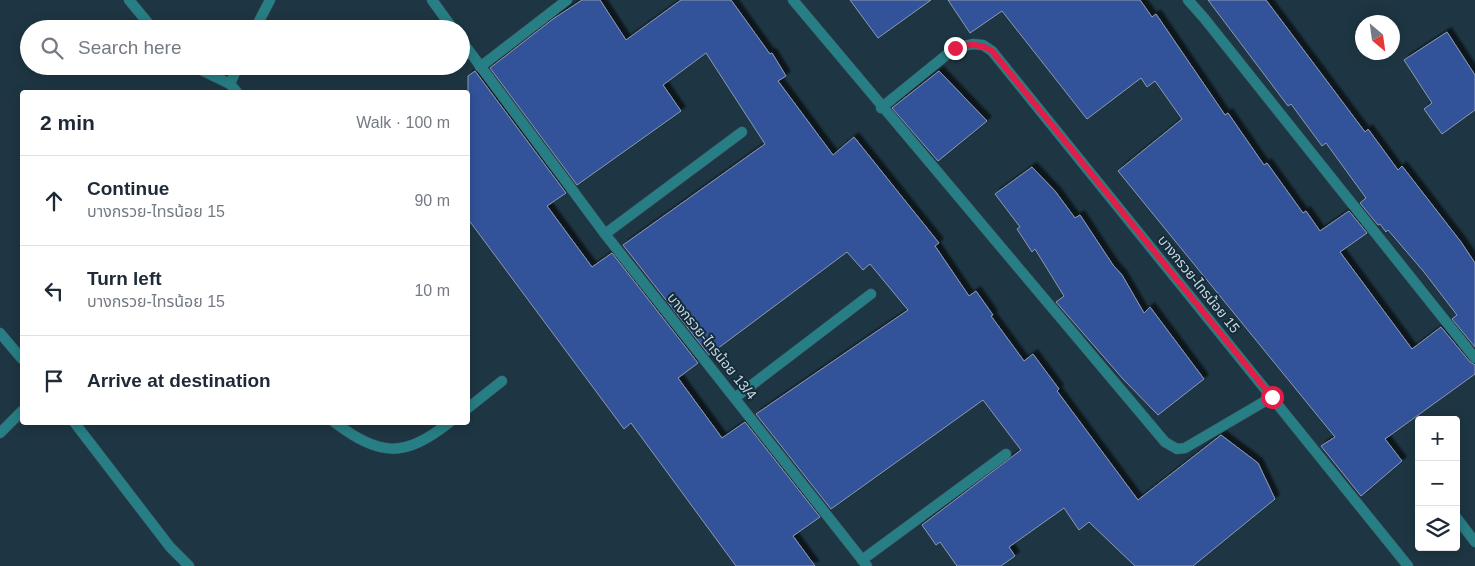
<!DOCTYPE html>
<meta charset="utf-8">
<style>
:root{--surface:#fff;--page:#f6f6f7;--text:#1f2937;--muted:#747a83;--line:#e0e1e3}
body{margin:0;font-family:Helvetica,"Noto Sans Thai",sans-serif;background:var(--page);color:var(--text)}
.controls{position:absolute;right:15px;bottom:15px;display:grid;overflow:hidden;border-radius:5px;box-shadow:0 2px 12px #0003}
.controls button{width:45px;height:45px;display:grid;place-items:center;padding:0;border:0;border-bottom:1px solid var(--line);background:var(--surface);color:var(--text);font:25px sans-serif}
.compass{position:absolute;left:1355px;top:15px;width:45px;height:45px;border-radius:50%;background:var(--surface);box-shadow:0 2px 12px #0003;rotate:151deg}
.stop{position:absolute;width:15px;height:15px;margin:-11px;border:4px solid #e11d48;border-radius:50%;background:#fff}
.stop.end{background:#e11d48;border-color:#fff;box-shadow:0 1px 5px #0008}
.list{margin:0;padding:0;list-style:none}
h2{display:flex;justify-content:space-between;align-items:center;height:65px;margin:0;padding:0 20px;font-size:21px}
h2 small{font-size:16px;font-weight:400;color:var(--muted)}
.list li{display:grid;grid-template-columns:32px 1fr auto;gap:15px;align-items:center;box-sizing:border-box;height:90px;padding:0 20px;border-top:1px solid var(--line)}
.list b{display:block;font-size:19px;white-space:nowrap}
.list p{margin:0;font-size:16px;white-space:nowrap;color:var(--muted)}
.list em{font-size:16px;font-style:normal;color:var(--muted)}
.icon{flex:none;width:28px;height:28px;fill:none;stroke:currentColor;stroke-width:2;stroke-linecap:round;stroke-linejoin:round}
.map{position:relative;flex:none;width:1475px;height:566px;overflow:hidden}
.search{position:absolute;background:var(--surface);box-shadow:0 2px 12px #0003;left:20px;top:20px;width:450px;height:55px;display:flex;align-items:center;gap:12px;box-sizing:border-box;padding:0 18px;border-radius:28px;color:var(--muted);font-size:19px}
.panel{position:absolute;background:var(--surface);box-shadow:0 2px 12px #0003;left:20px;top:90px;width:450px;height:335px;border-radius:5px}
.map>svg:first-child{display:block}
.building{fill:#325399;stroke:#8c99b1;filter:url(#shadow)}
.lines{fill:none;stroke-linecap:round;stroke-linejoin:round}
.lane-casing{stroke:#3d535f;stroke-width:11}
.street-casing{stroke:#3d535f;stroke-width:11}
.lane{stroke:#277f85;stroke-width:10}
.street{stroke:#277f85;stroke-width:10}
.route{stroke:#e11d48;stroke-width:6}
.labels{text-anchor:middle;stroke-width:4;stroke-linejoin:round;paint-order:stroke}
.street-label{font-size:14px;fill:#cad8e0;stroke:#142c39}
</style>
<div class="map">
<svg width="1475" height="566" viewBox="0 0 1475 566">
<defs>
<filter id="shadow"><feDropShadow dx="4.5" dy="-4.5" stdDeviation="1" flood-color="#0009"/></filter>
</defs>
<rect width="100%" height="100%" fill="#1e3643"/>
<g class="building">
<path d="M582,0h18l26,40 55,-40h50l39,54 2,-1 14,23 -8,5 55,74 21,-18 85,106 -4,3 34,50 7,-5 17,24 -2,1 33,45 9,-7 26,35 -2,2 81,109 83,-65 37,28 17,36 -82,67h-58l-46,-44 -10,8 -15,-22 -55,39 6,9 -14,10h-44l-17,-24 -4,3 -14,-20 99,-75 -38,-50 -152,109 -75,-95 152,-104 -38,-46 -7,6 -16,-18 -138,103 -86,-110 142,-101 -59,-91 -43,32 18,26 -104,74 -87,-117 63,-49z"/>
<path d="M850,0h81l-53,38z"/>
<path d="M948,0h192l12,17 4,-3 69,101 3,-2 36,52 3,-2 36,50 3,-2 14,20 29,-20 18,22 -27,19 72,97 29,-22 29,35 5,3v9l-90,65 17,22 -41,35 -40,-50 14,-9 -217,-266 64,-52 -27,-38 -8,6 -6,-9 -54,41 -85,-108 -32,22z"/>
<path d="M1208,0h58l99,132 3,-3 30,41 4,-4 59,76 14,21v84l-23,-28 5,-4 -33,-43 -36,-42 -2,2 -6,-8 -2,1 -18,-22 6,-5 -40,-55 -4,3 -31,-42 -3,2z"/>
<path d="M1447,32l28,43v35l-33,24 -18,-25 8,-6 -28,-43z"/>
<path d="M475,71l91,122 -19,13 45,61 20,-14 86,110 -20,15 44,60 23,-16 75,95 -27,19 22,30h-79l-105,-143 -7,6 -156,-210v-143z"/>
<path d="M939,71l48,50 -49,40 -46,-53z"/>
<path d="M1032,167l23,24 20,27 5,-3 33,50 9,10 22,38 6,-6 54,72 -46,36 -35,-36 -67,-77 8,-6 -29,-47 -3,3 -15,-23 3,-2 -25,-33z"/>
</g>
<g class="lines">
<defs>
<path id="lane" d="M1456,517l19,25"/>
<g id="street">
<path d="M129,0l24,29"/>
<path d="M432,0l21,29"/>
<path d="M793,0l372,442 12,7 8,-1 87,-51"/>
<path d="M1188,0l16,18 271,340"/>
<path d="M255,29l15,-29"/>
<path d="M461,40l144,194 262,332"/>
<path d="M193,66l37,18"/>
<path d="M480,67l87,-67"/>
<path d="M237,92l-7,-8 8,-18"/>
<path d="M881,108l74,-60 18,-4 10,1 9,6 416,515"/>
<path d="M605,234l137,-102"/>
<path d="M0,333l22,26"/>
<path d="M736,397l135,-103"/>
<path d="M468,408l34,-27"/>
<path d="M74,422l96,125 19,19"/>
<path d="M334,422c47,35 70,36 116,0"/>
<path d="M0,433l22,-22"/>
<path d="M862,560l144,-106"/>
</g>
</defs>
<use href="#lane" class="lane-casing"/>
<use href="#street" class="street-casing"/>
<use href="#lane" class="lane"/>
<use href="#street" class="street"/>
</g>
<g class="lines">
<path class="route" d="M955,48c14,-4 24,-5 37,3l280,346"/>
</g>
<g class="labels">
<g class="street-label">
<text transform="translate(1199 284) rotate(51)" y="5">บางกรวย-ไทรน้อย 15</text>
<text transform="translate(712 346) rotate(51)" y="5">บางกรวย-ไทรน้อย 13/4</text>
</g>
</g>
</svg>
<div class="controls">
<button>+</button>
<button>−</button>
<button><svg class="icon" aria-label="layers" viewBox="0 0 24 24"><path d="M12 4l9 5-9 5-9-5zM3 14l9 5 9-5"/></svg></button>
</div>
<svg class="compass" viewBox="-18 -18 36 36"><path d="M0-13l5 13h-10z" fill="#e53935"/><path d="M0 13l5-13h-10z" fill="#747a83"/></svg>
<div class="stop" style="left:1272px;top:397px"></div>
<div class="stop end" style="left:955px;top:48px"></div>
<div class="search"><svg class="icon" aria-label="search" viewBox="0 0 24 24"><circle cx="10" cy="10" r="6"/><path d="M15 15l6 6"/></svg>Search here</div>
<section class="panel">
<h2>2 min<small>Walk · 100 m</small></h2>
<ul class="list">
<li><svg class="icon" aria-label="ahead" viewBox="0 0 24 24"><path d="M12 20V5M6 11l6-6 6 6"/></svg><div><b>Continue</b><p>บางกรวย-ไทรน้อย 15</p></div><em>90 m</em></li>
<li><svg class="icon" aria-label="left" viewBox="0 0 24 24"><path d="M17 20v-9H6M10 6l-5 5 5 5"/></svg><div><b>Turn left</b><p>บางกรวย-ไทรน้อย 15</p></div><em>10 m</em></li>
<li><svg class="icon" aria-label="arrive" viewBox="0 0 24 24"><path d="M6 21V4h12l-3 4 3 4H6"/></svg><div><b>Arrive at destination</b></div></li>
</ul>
</section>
</div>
